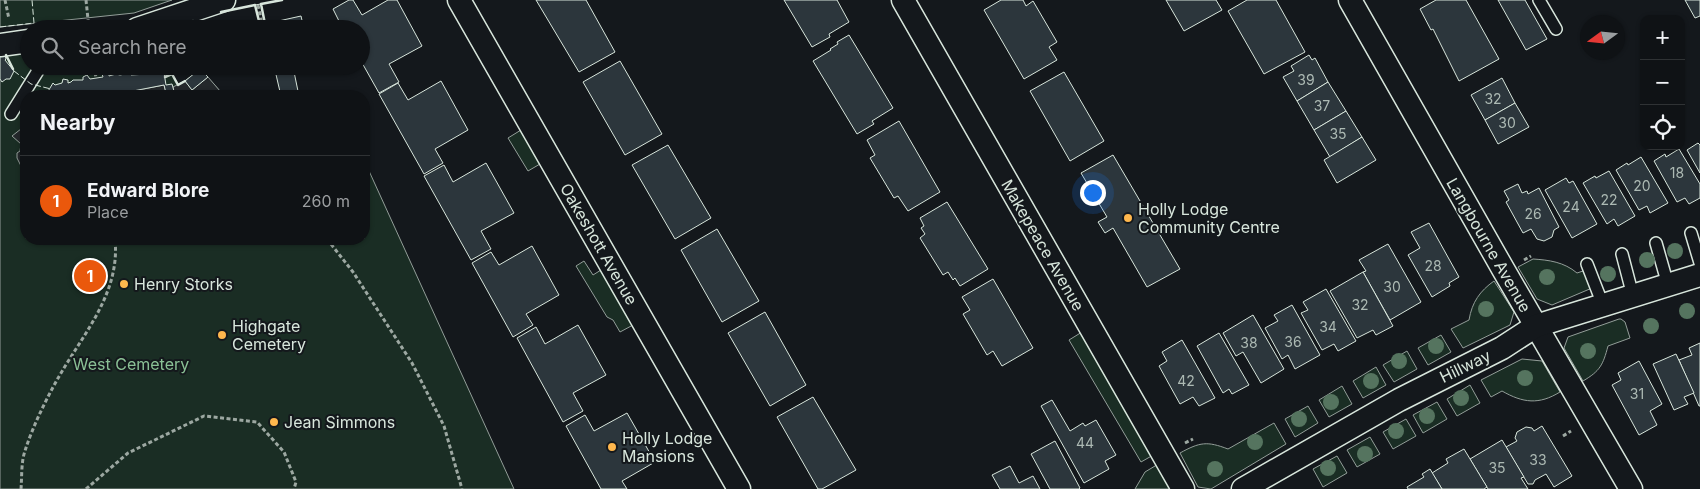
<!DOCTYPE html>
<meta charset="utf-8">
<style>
:root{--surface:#0f1215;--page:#181b1e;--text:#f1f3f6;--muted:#9b9ea0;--line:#2f3234;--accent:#ea580c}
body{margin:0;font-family:Inter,sans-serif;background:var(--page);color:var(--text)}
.controls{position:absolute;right:15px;top:15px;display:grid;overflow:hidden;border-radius:10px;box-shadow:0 1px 4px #0004}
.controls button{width:45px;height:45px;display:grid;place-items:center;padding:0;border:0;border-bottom:1px solid var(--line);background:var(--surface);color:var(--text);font:25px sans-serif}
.compass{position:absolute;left:1580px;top:15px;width:45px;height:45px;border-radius:50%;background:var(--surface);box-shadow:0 1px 4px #0004;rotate:255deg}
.you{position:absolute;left:1092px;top:192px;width:18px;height:18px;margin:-12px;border:4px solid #fff;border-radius:50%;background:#1a73e8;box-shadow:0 0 0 8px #1a73e833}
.badge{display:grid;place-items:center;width:32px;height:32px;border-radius:50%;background:var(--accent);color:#fff;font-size:16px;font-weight:700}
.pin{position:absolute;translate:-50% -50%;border:2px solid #fff;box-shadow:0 1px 5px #0006}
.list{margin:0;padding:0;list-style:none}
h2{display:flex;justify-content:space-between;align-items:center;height:65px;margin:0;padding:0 20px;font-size:21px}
h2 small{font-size:16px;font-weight:400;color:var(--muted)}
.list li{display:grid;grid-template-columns:32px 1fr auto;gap:15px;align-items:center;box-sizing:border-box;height:90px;padding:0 20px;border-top:1px solid var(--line)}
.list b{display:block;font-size:19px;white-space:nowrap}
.list p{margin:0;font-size:16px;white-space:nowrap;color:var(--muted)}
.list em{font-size:16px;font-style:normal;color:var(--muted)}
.icon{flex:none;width:28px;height:28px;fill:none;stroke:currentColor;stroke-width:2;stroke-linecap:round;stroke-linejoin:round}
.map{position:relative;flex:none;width:1700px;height:489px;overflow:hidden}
.search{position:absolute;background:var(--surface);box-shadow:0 1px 4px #0004;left:20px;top:20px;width:350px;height:55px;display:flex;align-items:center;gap:12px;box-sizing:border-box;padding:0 18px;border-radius:28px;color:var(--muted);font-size:19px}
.panel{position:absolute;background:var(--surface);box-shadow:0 1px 4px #0004;left:20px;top:90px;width:350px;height:155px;border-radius:20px}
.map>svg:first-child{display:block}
.green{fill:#1a2d24;stroke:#939e99}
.parking{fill:#24282b;stroke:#939e99}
.building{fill:#2c363c;stroke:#d8e6dc}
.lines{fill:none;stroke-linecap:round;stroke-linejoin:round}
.lane-casing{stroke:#d8e6dc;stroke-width:14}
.street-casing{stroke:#d8e6dc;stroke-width:25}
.path{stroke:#9da8a2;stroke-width:3;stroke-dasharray:4 2.5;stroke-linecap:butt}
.lane{stroke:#14181c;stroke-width:11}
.street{stroke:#14181c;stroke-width:22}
.fence{stroke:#d8e6dc;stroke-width:1;stroke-dasharray:6 2.5;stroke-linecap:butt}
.wall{stroke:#d8e6dc;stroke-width:2.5}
.tree{fill:#55745f}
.poi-dot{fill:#ffb74d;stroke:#14181c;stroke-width:2}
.labels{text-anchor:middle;stroke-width:4;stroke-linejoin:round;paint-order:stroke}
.number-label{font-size:14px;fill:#adbab4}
.poi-label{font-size:16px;fill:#d8e6dc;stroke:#14181c;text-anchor:start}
.street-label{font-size:16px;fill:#d8e6dc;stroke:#14181c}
.park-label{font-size:16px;fill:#8ac095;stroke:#14181c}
</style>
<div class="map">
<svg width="1700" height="489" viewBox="0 0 1700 489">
<rect width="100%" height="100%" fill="#14181c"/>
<g class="green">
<path d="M0,0h172l-38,13 -134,14z"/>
<path d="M3,49l26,6v11h139l-4,6 1,4 7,-2 6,10 7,-3 15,-12 20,22 11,5h-205v143h338v-79l150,329h-514v-439z"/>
<path d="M521,130l19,34 -12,7 -20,-33z"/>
<path d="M1533,259c16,1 31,3 44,14l6,-2 9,17 -40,17 -15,-6 -19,-32z"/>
<path d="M584,261l9,14 8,-5 32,55 -13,7 -7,-12 -6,-3 -31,-51z"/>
<path d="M1494,281l20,31 -4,13 -47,23 -12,-19 18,-9c3,-18 11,-29 25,-39z"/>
<path d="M1619,319h2l4,3 5,16 -22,8c-5,19 -8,25 -25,35l-19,-33 4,-11z"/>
<path d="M1082,332l73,122 -14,8 -72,-122z"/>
<path d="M1441,335l10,17 -23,13 -10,-17z"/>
<path d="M1407,351l10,18 -23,13 -11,-17z"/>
<path d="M1522,359l20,2 18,31c-21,13 -37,11 -58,-1l-11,6 -10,-17z"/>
<path d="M1376,367l10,18 -23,13 -10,-17z"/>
<path d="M1470,385l10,18 -23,13 -10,-17z"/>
<path d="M1342,386l10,18 -23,13 -10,-17z"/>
<path d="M1437,402l10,17 -24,14 -10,-18z"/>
<path d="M1308,406l10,17 -23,14 -10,-18z"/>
<path d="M1406,419l10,17 -23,13 -10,-17z"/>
<path d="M1274,423l12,21 -75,45 -13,-2 -18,-34c20,-11 27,-12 48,-4z"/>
<path d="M1370,437l10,17 -23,13 -10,-17z"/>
<path d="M1337,456l10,17 -24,14 -10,-18z"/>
<path d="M1160,463l14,26h-39l10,-17z"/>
</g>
<g class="parking">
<path d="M208,77l12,14 -3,5h-83l-1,-5 31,-6 2,8 7,-2v-4l12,-6 7,9z"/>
<path d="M26,125v44l-4,-1 -5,-10v-5l3,-2 1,-7 -9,-8z"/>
</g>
<g class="building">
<path d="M349,0h4l9,15 26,-15h9l25,46 -33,18 10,18 -20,11 -18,-32v-32h-18l-10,-20z"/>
<path d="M536,0h50l29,52 -36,20z"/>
<path d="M784,0h53l12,22 -20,12 1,3 -18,10z"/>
<path d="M1001,0h22l3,6 7,-5 24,41 -8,5 8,13 -33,19 -40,-69z"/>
<path d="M1166,0h50l6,10 -38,21z"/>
<path d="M1247,0h29l29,52 -41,22 -36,-63z"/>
<path d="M1436,0h30l33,59 -40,22 -26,-52 -2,1 -11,-21z"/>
<path d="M1498,0h27l22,39 -21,11z"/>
<path d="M1685,0h15v16l-5,2z"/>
<path d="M301,16l3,13h-38l-1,-5z"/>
<path d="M849,35l44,73 -21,13 2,3 -17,10 -44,-73 18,-11 -1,-1 8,-5 -1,-2z"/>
<path d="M3,49l3,10 -1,1 9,11 -4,8h-4l-4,3 -2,-3v-29z"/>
<path d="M1309,55l3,5 3,-2 13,24 -31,19 -14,-24 11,-6 -3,-5z"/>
<path d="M620,61l42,73 -37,21 -42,-73z"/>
<path d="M274,66h21l-2,1 6,29h-18z"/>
<path d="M126,68h3l2,7 33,-2 2,12 6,-1 2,7 -8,2 -2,-8 -31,6 1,5h-5l-1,-2 -8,2h-70v-2l-3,-1 6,-10 2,2 7,-2 1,-4 5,1v3l3,-1 2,-2h10v-3l4,-2 3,4 13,-2 -1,-3 2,-2 5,1v3l7,-2 4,1 5,-1z"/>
<path d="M200,69l8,8 -16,13 -7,-9z"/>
<path d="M1064,72l40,69 -34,20 -40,-70z"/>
<path d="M1502,78l13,25 -30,17 -14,-25z"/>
<path d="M441,81l27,49 -33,19 8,14 -19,11 -45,-80 19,-11 10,17z"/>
<path d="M1328,82l18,29 -32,19 -17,-29z"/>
<path d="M1515,103l14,24 -31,17 -13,-24z"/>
<path d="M1346,111l16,26 -32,20 -16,-27z"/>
<path d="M899,121l41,71 -32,19 -10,-15 -4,2 -24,-40 5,-3 -8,-15z"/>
<path d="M1362,137l14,23 -39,23 -13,-23z"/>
<path d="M1698,143l2,2v28l-13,-23z"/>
<path d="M668,145l43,73 -36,21 -43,-74z"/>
<path d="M1679,149l21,35v14l-11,6 -4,-6 -8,4 -23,-41 11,-7 1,3z"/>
<path d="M1113,155l67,114 -33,18 -34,-59 -8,5 -7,-11 9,-5 -26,-44z"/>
<path d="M1641,157l27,46 -18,10 -3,-7 -8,4 -23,-40 11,-7 1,2z"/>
<path d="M486,163l28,50 -33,18 10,18 -20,11 -47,-84 20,-11 9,17z"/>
<path d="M1609,171l26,45 -17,10 -4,-7 -7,5 -24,-41 12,-7 1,2z"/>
<path d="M1566,178l3,5 4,-2 24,43 -25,14 -27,-48z"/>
<path d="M1518,184l4,9 5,-2 1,3 11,-6 20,39 -5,3 -2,7 -8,4 -7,-2 -6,-10 -8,4 -17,-31 3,-2 -5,-9z"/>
<path d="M947,202l41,67 -28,17 -5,-8 -2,2 -5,-8 -5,3 -23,-37 5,-4 -4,-6 3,-2 -4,-8z"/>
<path d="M1429,223l30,54 -10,6 1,3 -18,11 -24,-42 12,-7 -9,-16z"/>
<path d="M717,229l42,72 -37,21 -41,-72z"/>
<path d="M1388,244l33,58 -31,18 -27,-48 3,-1 -7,-11z"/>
<path d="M532,246l27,49 -33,19 7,11 -20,12 -41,-74 19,-11 8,13z"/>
<path d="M1363,272l30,54 -17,9 -3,-5 -16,8 -27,-47z"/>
<path d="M993,279l40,69 -31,18 -9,-15 -6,4 -24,-41 7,-4 -8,-13z"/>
<path d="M1326,289l30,52 -18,10 -4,-7 -12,6 -21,-37 7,-3 -5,-8z"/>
<path d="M1292,305l28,50 -25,14 -7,-14 -6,4 -17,-31 13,-7 -4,-6z"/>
<path d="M765,312l41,73 -36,21 -42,-73z"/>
<path d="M1253,315l31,54 -23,14 -18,-31 -7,4 -13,-23z"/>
<path d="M578,325l28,50 -33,18 10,18 -20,11 -46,-84 19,-11 9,17z"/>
<path d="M1219,333l30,52 -17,9 -3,-5 -6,4 -26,-47z"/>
<path d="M1182,340l33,58 -16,8 -6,-9 -13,7 -21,-38 8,-5 -5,-9z"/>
<path d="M1700,343v63h-1l-20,-46 13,-5 -3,-7z"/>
<path d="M1676,354l18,39 -10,4 4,7 -14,6 -21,-46z"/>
<path d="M1639,361l23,43 -12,7 7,14 -18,10 -27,-50 9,-5 -3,-7z"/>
<path d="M813,397l43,73 -34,19h-4l-41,-72z"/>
<path d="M1052,400l18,31 13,-8 2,3 11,-6 20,35 -11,6 4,8 -25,14 -43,-77z"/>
<path d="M627,413l28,49 -33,19 5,8h-26l-35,-63 19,-11 9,16z"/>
<path d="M1542,426l30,50 -18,11 -8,-13 -11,6 -2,4h-5l-22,-37 11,-6 -2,-3 2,-6 9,-5 6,1 2,3z"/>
<path d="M1502,440l22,37 -3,1 7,11h-40l-18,-30z"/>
<path d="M1055,441l25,47 -1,1h-29l-19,-35z"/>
<path d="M1464,449l23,38 -3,2h-42l-10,-16 16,-10 -2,-4z"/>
<path d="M1010,466l9,17 14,-7 7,13h-40l-8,-14z"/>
<path d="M1430,469l12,20h-34l-1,-2 17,-10 -2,-3z"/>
</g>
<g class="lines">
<defs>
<g id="lane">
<path d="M1539,0l17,29"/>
<path d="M11,114l30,-48"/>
<path d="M1691,233l9,30"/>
<path d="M1656,243l12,42"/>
<path d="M1622,254l11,42"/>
<path d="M1587,264l16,41"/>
</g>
<g id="street">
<path d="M459,0l280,489"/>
<path d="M903,0l280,489"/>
<path d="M1350,0l153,269 128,220"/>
<path d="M137,29l87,-29"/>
<path d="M0,45l29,-4"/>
<path d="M1243,489l156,-89 103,-52 34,-22 164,-51"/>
</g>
</defs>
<use href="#lane" class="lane-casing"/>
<use href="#street" class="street-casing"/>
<g class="path">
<path d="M5,0l4,19"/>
<path d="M86,0l3,29"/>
<path d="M258,5l5,24"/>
<path d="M94,66l2,12"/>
<path d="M327,239l26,33 59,91 32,63 18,63"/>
<path d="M1524,260l7,-4"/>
<path d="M1563,436l8,-5"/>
<path d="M1185,443l8,-4"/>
<path d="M21,489c1,-12 0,-27 4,-38 8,-26 25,-60 39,-83 25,-41 56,-79 51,-129"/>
<path d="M86,489l42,-36 76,-37 53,6 27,30 12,30 -2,7"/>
</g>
<use href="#lane" class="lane"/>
<use href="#street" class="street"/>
<g class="fence">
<path d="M255,5l6,-1"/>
<path d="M0,27l34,-4 -2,-23"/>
<path d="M14,71l17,13 20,5"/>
<path d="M164,73l4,-7"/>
</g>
<g class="wall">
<path d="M221,12l34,-7 5,20"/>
<path d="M265,24l-4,-20 21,-4"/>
<path d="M183,29l10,-8"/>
<path d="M6,55l7,14"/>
<path d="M165,77l7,-3 6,11 7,-4"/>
</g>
</g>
<g class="tree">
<circle cx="1675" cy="251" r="8"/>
<circle cx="1647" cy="260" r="8"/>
<circle cx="1608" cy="274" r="8"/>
<circle cx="1547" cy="277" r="8"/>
<circle cx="1486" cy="309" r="8"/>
<circle cx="1687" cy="311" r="8"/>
<circle cx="1651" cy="326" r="8"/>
<circle cx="1436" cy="346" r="8"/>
<circle cx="1588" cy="351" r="8"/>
<circle cx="1399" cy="361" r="8"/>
<circle cx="1525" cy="378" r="8"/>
<circle cx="1371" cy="381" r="8"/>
<circle cx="1461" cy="398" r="8"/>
<circle cx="1331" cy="402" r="8"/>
<circle cx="1427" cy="416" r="8"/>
<circle cx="1299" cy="419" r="8"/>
<circle cx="1396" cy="431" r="8"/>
<circle cx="1255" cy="442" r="8"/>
<circle cx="1365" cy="454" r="8"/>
<circle cx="1328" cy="468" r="8"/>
<circle cx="1215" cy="469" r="8"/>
</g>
<g class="poi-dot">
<circle cx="1128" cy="218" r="5"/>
<circle cx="124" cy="284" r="5"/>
<circle cx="222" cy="335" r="5"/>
<circle cx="274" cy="422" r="5"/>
<circle cx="612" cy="447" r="5"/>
</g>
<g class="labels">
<g class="number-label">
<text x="1306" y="85">39</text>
<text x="1493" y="104">32</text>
<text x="1322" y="111">37</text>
<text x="1507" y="128">30</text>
<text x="1338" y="139">35</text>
<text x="1677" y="178">18</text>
<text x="1642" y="191">20</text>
<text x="1609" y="205">22</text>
<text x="1571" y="212">24</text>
<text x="1533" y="219">26</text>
<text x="1433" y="271">28</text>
<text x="1392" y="292">30</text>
<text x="1360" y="310">32</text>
<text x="1328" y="332">34</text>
<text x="1293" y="347">36</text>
<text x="1249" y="348">38</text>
<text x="1186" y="386">42</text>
<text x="1637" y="399">31</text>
<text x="1085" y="448">44</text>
<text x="1538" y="465">33</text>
<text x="1497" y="473">35</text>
</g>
<g class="poi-label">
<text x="1138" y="215">Holly Lodge<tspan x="1138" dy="18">Community Centre</tspan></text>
<text x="134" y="290">Henry Storks</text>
<text x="232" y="332">Highgate<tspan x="232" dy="18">Cemetery</tspan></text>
<text x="284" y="428">Jean Simmons</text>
<text x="622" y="444">Holly Lodge<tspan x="622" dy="18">Mansions</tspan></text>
</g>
<g class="street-label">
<text transform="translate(599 244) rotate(60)" y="6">Oakeshott Avenue</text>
<text transform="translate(1043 245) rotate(60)" y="6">Makepeace Avenue</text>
<text transform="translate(1489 245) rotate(60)" y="6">Langbourne Avenue</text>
<text transform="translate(1465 366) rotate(-26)" y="6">Hillway</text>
</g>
<g class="park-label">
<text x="131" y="370">West Cemetery</text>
</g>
</g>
</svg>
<div class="controls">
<button>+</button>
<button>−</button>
<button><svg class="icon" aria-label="locate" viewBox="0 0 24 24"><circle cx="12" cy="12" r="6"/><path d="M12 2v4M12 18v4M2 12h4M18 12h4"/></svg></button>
</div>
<svg class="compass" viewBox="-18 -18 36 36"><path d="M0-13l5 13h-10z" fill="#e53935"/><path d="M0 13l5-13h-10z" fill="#9b9ea0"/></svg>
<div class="you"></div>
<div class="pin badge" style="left:90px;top:276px">1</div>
<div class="search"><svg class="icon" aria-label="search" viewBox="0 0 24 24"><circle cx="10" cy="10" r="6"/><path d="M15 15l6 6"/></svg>Search here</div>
<section class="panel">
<h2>Nearby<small></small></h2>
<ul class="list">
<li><span class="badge">1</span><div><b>Edward Blore</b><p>Place</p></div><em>260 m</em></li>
</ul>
</section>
</div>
